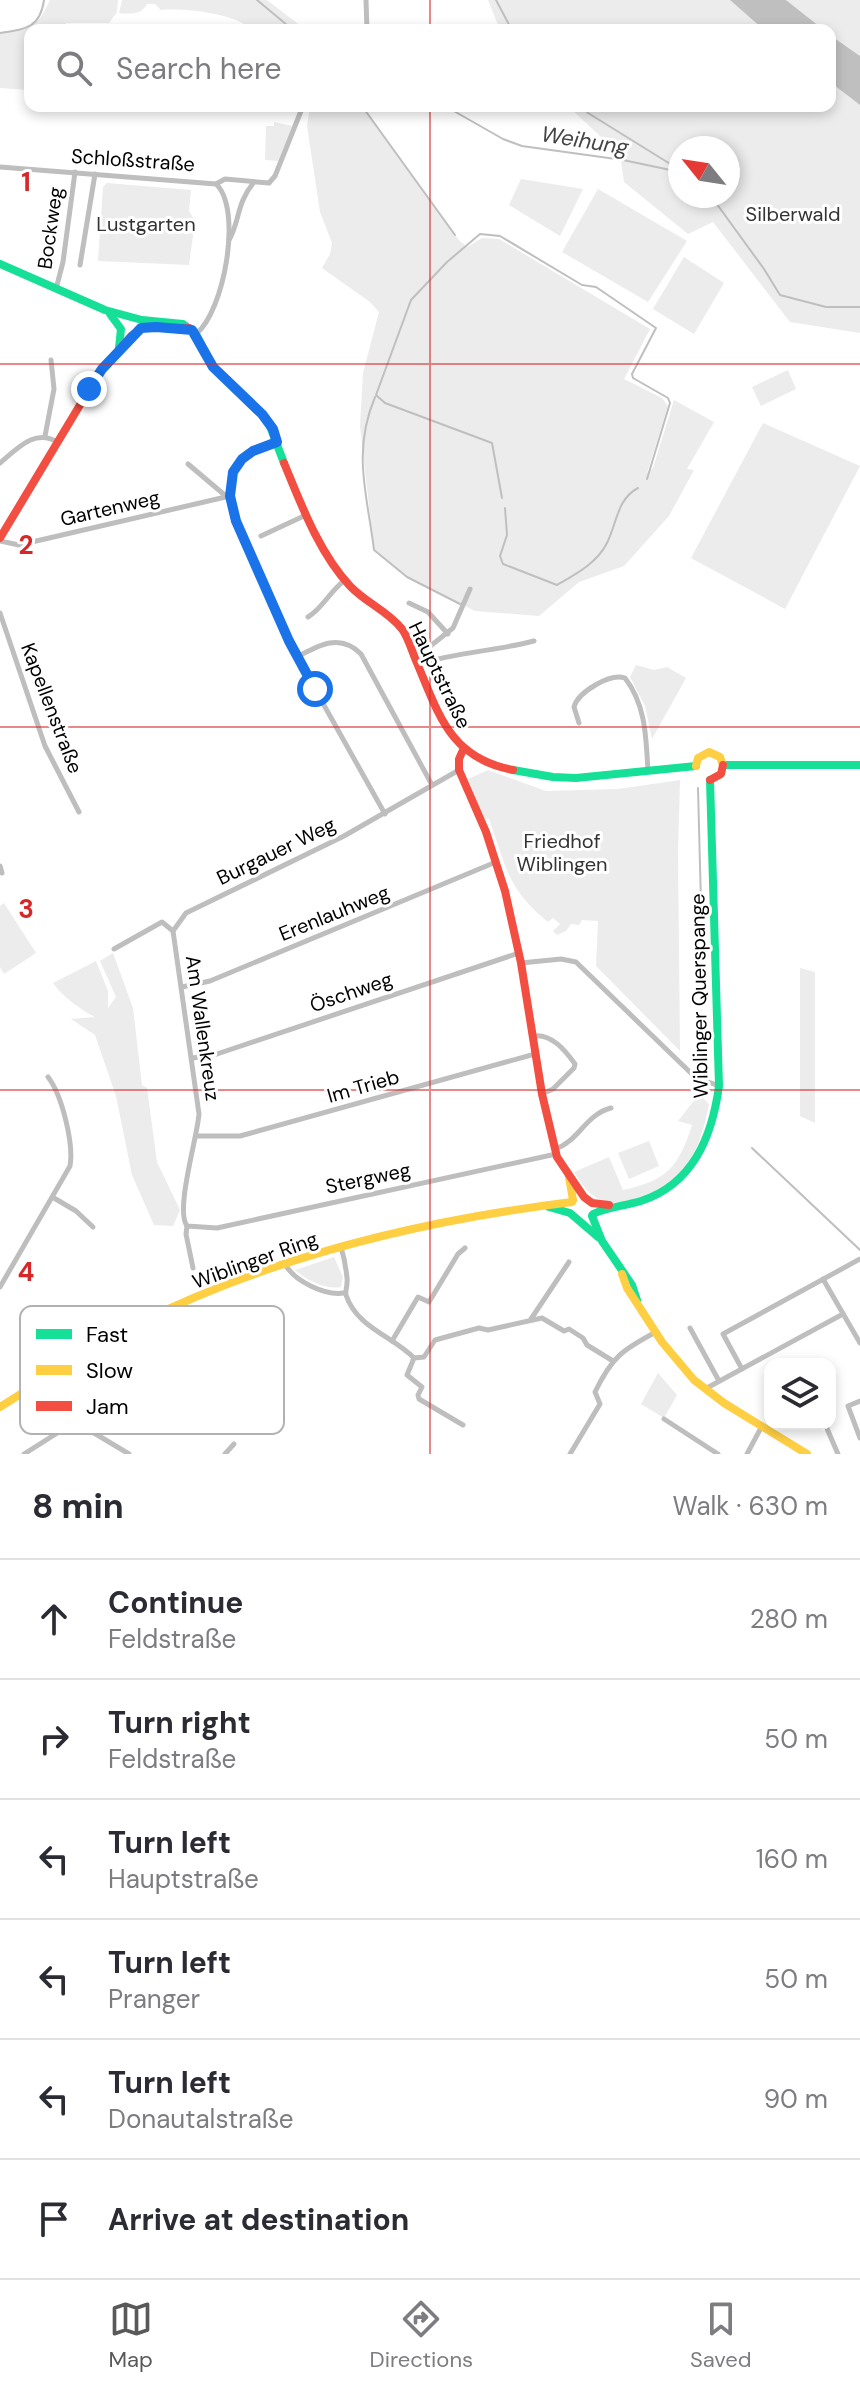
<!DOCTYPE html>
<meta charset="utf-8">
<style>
:root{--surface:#fff;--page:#f2f2f3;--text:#2b2b33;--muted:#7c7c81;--line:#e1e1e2;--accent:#595959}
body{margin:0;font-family:"DM Sans",sans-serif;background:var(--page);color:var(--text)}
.controls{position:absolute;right:24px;bottom:24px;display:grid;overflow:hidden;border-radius:16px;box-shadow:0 4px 12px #0003}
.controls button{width:72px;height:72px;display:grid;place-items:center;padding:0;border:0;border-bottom:2px solid var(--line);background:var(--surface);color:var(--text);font:40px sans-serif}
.compass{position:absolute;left:668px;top:136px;width:72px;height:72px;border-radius:50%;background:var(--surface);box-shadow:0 4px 12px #0003;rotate:300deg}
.stop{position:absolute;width:24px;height:24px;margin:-18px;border:6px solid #1a73e8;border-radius:50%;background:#fff}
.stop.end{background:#1a73e8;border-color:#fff;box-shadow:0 2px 8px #0008}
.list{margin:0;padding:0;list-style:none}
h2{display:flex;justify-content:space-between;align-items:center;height:104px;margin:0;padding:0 32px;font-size:34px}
h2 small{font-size:26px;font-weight:400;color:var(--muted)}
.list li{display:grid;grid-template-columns:52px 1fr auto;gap:24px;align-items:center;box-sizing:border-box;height:120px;padding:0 32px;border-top:2px solid var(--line)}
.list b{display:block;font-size:30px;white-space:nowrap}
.list p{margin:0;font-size:26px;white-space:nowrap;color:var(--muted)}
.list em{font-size:26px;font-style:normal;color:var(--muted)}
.icon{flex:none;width:44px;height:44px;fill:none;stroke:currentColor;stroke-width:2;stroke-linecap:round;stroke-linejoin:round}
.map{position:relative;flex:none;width:860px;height:1454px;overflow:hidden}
.search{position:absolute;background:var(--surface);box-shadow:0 4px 12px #0003;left:24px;right:24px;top:24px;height:88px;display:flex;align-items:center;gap:20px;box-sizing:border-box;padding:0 28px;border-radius:16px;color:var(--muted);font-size:30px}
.sheet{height:824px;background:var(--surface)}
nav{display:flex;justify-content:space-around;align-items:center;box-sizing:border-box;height:112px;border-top:2px solid var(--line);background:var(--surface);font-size:22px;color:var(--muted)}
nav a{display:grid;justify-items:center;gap:4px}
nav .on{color:var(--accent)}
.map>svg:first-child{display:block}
.green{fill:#ececec;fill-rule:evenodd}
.water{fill:#bfbfbf}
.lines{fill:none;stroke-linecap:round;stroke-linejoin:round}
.stream{stroke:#bfbfbf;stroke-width:2}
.street{stroke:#bebebe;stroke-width:5}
.fast{stroke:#16e098;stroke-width:8}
.slow{stroke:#ffcf43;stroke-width:8}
.jam{stroke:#f24e42;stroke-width:8}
.route{stroke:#1a73e8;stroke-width:10}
.grid{fill:none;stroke:#d62828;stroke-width:2;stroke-opacity:0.55}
.labels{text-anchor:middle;stroke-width:6;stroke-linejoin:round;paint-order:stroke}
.street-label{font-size:20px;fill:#000;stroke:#fff}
.park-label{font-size:20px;fill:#333;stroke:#fff}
.water-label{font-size:22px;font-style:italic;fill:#444;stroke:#fff}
.key{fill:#fff;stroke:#b2b2b2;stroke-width:2}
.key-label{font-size:22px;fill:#000}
.grid-label{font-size:26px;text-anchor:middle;font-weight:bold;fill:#d62828;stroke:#fff;stroke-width:6;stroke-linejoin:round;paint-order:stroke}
</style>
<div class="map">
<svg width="860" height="1454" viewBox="0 0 860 1454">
<rect width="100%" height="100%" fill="#fff"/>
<g class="green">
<path d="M50,0h68l-1,12 -8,11h-43l-1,7h-35v60l-30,-2v-55c30,-3 38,-6 50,-33z"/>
<path d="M122,0h145l39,30h-36l-11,-4 -11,1c-17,-14 -65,-19 -87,-17l-6,-6h-8c-6,11 -16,10 -28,9z"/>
<path d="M488,0h242l34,30h-264z"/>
<path d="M786,0h74v56l-30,-21v-5h-6z"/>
<path d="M830,82l30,23v228l-70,-11 -77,-100 -25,12 -64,-52 -4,-27 -52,-49h262zM680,148h48v48h-48z"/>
<path d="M310,106h52l97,134 8,7 15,-9 17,1 151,90 -26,50 38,19 6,8 -21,67 6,-5 21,-68 40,22 -27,47 7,1 -25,46 -45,50 -45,16 -40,34 -64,-5 -66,-33 -35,-28 -14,-124 3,-53 16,-61 -9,-10 -48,-34 8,-14 2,-11 -12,-31 -13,-86z"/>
<path d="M274,122l18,4 -14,35 -13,-1 1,-34h8z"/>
<path d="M521,179l62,10 -23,47 -51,-31z"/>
<path d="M107,183l84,7 -2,21 6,10 -6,44 -91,-4 5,-74z"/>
<path d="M598,189l89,52 -39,61 -86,-50z"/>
<path d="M684,257l40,26 -30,51 -41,-25z"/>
<path d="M788,370l8,19 -35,17 -9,-19z"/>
<path d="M763,423l97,43 -75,143 -94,-51z"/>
<path d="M636,665l18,5 13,-3 19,11 -34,61 -7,-33 -15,-29z"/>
<path d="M488,770l58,21 72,-2 62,-9 -2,73 2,198 -84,-85 2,-45 -16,-1 -3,5 -8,-1 -5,7 -9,4 -4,-4 7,-7 -7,-6 -5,4c-41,-33 -42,-56 -59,-103h-5l-16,-40z"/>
<path d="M4,903l32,50 -32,21 -4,-7v-61z"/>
<path d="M113,953l20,55 9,77 5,3 10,74 23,48 -7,16 -19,-1 -22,-50 -16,-79 -21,-61 -24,-16 24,-2c-14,-7 -34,-22 -42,-34l43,-22 12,30v17l8,-11 -16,-36z"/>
<path d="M800,968l15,4v151l-15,-7z"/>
<path d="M699,1094l10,10c-4,22 -10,45 -24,63 -16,20 -56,42 -81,34 -14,-4 -22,-16 -30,-29l35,-15 14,33c43,-9 56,-23 69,-65l-14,-4z"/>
<path d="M649,1141l10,25 -30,13 -11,-26z"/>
<path d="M334,1257l9,20 -2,10c-15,3 -35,-7 -46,-17z"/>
<path d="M658,1373l19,22 -13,23 -23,-14z"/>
</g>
<g class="water">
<path d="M730,0h56l38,30h-60z"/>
<path d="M830,35l30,21v49l-30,-23z"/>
</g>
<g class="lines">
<g class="stream">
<path d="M257,0l36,30"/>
<path d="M496,0l16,30"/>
<path d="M0,33c26,-4 40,-5 44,-33"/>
<path d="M362,106l93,129"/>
<path d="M445,106l58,33 19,7 101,14 57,12"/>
<path d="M581,106l7,7 92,57"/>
<path d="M711,196l53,73 16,26 46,12h34"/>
<path d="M375,397c-23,55 -8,96 -1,153l33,27 53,27"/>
<path d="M502,498l-10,-55 -107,-40 -9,-8 35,-95 36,-38 33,-28 20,2 82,49 14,2 60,41 -24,46 1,4 35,20 2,5 -23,76"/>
<path d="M505,508l2,27 -7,21 3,8 54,21c19,-11 40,-22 50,-42 10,-20 10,-44 31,-55"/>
<path d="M698,788l4,154"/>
<path d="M752,1148l108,102"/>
</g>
<g class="street">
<path d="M366,0l1,30"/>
<path d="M0,167l216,17 9,-5 44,4 6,-7 28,-70"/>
<path d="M229,240c11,-19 7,-36 25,-58"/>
<path d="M80,265l15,-91"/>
<path d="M56,289l7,-27 12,-90"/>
<path d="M196,334c28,-22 47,-125 20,-150"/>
<path d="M45,436l9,-47 -3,-29"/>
<path d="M276,442c-39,12 -52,31 -43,71l64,144 88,157"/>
<path d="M0,463c17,-14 35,-35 57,-21"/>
<path d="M188,464l39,33"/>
<path d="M261,536l45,-21"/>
<path d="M0,541l19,4 211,-49"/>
<path d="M409,603l19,9 20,22"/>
<path d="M0,613l45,133 34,66"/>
<path d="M308,617c14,-8 22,-26 37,-37"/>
<path d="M297,657c22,-12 43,-24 64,-3l71,131"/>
<path d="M432,660l-4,-12 25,-20 17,-39"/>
<path d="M419,664c38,-12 77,-13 115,-23"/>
<path d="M579,723l-5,-16c4,-15 36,-34 51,-29 21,27 21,60 23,93"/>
<path d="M0,866l2,7"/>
<path d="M173,931l26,183c-2,25 -24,96 -12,112l30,2 339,-74"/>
<path d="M114,949l48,-27 11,9 13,-18 158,-77 115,-66"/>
<path d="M521,963l40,-4 15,3 119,115 24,9"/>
<path d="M182,987l28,-6 286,-119"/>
<path d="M533,1036c18,-3 32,14 42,28l-1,4 -21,21 -11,5"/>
<path d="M193,1058l24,-4 302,-101"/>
<path d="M197,1136h43l295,-82"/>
<path d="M555,1149c23,-7 31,-35 56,-41"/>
<path d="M54,1198l22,13 17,16"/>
<path d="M187,1226l-1,8 7,34"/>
<path d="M341,1247c3,10 5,21 6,31 1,6 -2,13 -1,17 11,33 47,41 68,63"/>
<path d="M285,1264c9,17 40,32 59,29"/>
<path d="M823,1279l37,64"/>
<path d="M0,1287l70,-121c4,-22 -8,-71 -22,-89"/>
<path d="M531,1319l38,-57"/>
<path d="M690,1328l29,53"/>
<path d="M392,1341l26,-44 11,5 29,-48 7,-6"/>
<path d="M742,1369l-19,-35 137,-75"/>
<path d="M705,1389l138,-75"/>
<path d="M860,1401l-12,5 12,32"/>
<path d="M80,1417l14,16 35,21"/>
<path d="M664,1419l54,35"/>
<path d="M825,1424l13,30"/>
<path d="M463,1425l-44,-26 -1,-4 4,-8 -15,-12 7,-17 10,-1 11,-17 44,-12 9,2 54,-12 22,13 5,-2 14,9 4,7 26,16"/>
<path d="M24,1454l169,-107"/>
<path d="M225,1454l9,-10"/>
<path d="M570,1454l30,-50 -5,-12c17,-35 27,-42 61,-60"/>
<path d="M747,1454l15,-28"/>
</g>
<g class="fast">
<path d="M0,264l105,46 37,10 41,4 13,10 17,33 55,54 16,42"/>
<path d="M110,314l11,15 -2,19"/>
<path d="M723,765h137"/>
<path d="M513,770l40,7 23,1 120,-12"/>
<path d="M549,1207l21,6 28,24"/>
<path d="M593,1214c15,-7 32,-8 48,-13 52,-17 71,-64 78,-115l-9,-306"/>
<path d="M592,1216l10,25 30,44 5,15"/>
</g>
<g class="slow">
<path d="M696,766l2,-8 11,-6 11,5 3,8"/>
<path d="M569,1177l4,23"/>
<path d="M622,1274l5,14 35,54 32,38 30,23 83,51"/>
<path d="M0,1407c46,-29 92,-60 141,-85 133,-66 284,-102 431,-120"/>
</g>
<g class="jam">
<path d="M284,463c17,41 35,90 66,123 16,17 38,25 52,43 7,10 10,23 15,34 22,52 33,95 96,107"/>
<path d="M0,538l98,-163 33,-39 13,-9 45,1"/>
<path d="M463,750l-4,9v11l27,62 19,59 16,72 21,131 15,63 27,40 8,6 17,2"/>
<path d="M710,780l11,-6 2,-9"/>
</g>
</g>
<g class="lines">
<path class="route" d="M89,389l13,-20 39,-41 15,-1 36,3 21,37 49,47 11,15 4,13 -24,9 -11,8 -9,13 -3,24 6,25 53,120 26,48"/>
</g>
<path class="grid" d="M430,0v30M430,106v1348M0,364h860M0,727h860M0,1090h860"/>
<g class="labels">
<g class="street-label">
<text transform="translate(133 160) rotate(4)" y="7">Schloßstraße</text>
<text transform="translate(50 228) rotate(-82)" y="7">Bockweg</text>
<text transform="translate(110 508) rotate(-13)" y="7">Gartenweg</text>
<text transform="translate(440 675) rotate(64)" y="7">Hauptstraße</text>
<text transform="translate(52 708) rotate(69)" y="7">Kapellenstraße</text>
<text transform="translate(276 851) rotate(-26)" y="7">Burgauer Weg</text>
<text transform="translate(334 913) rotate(-22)" y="7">Erenlauhweg</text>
<text transform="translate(351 992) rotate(-19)" y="7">Öschweg</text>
<text transform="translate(699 996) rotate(-91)" y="7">Wiblinger Querspange</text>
<text transform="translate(203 1028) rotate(82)" y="7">Am Wallenkreuz</text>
<text transform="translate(363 1086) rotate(-16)" y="7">Im Trieb</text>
<text transform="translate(368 1178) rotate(-12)" y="7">Stergweg</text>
<text transform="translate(255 1260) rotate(-20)" y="7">Wiblinger Ring</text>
</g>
<g class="park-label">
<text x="793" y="221">Silberwald</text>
<text x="146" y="231">Lustgarten</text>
<text x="562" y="848">Friedhof<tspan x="562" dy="23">Wiblingen</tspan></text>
</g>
<g class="water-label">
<text transform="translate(585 140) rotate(9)" y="8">Weihung</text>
</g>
</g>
<rect x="20" y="1306" width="264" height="128" rx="12" class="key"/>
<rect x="36" y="1329" width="36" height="10" fill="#16e098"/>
<rect x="36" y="1365" width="36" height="10" fill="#ffcf43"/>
<rect x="36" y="1401" width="36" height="10" fill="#f24e42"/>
<g class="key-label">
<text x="86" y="1342">Fast</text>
<text x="86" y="1378">Slow</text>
<text x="86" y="1414">Jam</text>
</g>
<g class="grid-label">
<text x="26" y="191">1</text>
<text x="26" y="554">2</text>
<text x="26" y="918">3</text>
<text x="26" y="1281">4</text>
</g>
</svg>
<div class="controls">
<button><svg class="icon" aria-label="layers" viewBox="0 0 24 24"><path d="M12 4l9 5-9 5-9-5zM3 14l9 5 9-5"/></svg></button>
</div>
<svg class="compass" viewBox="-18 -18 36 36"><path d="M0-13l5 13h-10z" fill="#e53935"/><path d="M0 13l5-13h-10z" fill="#7c7c81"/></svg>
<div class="stop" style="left:315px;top:689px"></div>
<div class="stop end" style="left:89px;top:389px"></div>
<div class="search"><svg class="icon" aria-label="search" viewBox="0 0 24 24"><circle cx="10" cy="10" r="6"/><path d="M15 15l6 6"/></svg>Search here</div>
</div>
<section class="sheet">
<h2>8 min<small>Walk · 630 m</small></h2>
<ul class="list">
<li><svg class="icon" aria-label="ahead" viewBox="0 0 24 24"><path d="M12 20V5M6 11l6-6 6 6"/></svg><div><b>Continue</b><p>Feldstraße</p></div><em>280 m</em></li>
<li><svg class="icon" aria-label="right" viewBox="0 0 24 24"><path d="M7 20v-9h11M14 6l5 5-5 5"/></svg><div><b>Turn right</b><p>Feldstraße</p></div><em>50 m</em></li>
<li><svg class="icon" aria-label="left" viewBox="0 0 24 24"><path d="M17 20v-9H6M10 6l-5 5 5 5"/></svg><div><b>Turn left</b><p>Hauptstraße</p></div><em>160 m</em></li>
<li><svg class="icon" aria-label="left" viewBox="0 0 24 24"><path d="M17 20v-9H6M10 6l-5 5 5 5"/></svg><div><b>Turn left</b><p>Pranger</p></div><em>50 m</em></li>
<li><svg class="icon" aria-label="left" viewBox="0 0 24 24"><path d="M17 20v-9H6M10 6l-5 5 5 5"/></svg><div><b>Turn left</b><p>Donautalstraße</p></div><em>90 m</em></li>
<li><svg class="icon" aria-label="arrive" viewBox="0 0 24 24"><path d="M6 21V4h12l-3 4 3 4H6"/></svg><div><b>Arrive at destination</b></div></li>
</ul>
</section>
<nav>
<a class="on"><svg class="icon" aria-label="map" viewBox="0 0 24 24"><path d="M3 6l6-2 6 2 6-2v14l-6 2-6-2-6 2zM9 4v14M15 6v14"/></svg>Map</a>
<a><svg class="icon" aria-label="directions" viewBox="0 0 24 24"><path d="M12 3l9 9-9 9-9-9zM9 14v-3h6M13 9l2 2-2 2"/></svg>Directions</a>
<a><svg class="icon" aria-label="saved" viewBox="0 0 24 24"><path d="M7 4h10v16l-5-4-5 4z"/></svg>Saved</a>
</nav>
